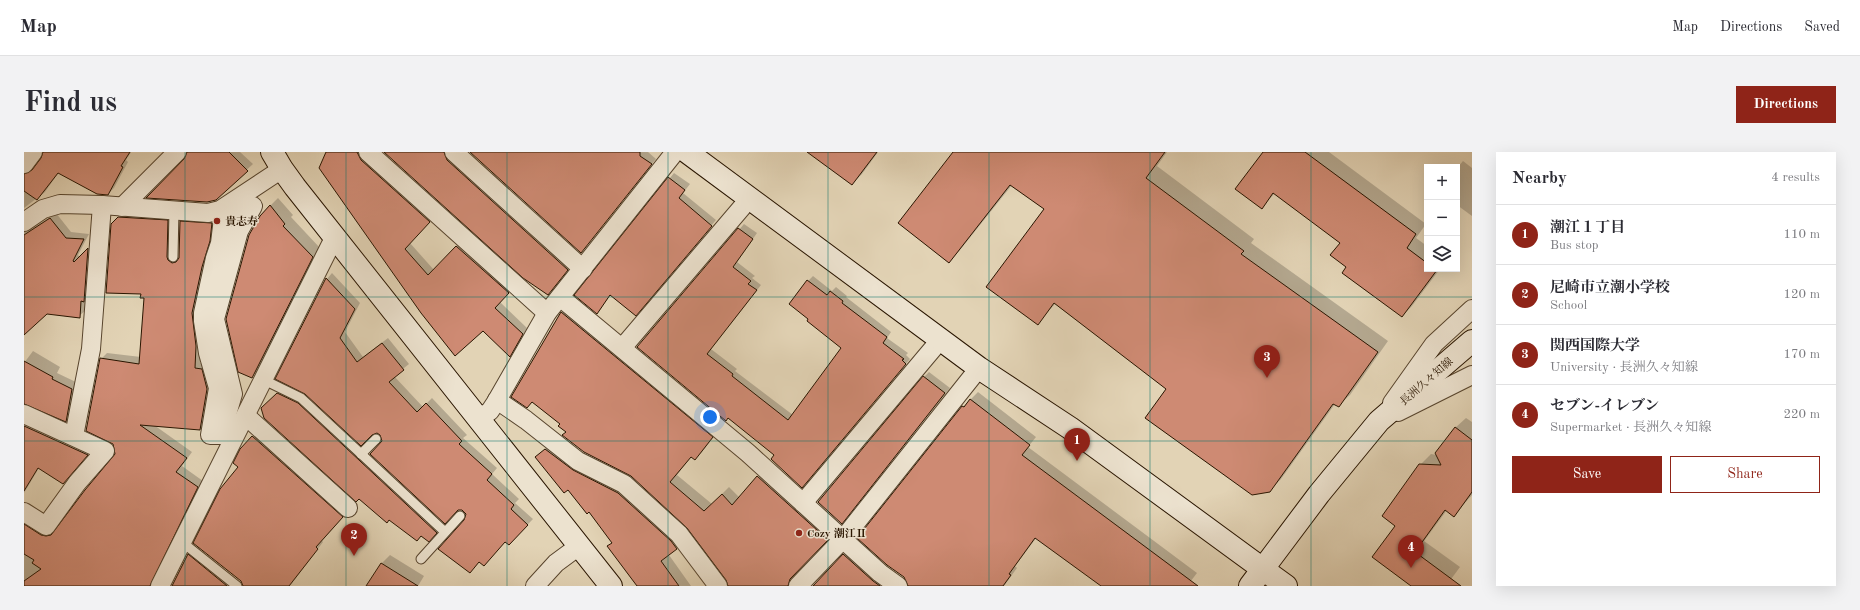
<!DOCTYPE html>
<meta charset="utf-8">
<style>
:root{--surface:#fff;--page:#f2f2f3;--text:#2b2b33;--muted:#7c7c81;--line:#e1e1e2;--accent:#8f2418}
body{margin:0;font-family:"Old Standard TT","Noto Serif JP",serif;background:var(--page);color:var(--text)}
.controls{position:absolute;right:12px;top:12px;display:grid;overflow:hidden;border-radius:0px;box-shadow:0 4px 16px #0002}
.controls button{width:36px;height:36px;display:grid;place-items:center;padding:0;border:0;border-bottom:1px solid var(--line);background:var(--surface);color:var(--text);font:20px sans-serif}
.you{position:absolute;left:686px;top:265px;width:14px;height:14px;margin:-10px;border:3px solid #fff;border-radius:50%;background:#1a73e8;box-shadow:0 0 0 6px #1a73e833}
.badge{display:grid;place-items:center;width:26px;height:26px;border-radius:50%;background:var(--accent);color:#fff;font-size:13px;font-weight:700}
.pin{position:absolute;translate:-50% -33px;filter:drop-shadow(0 1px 2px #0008)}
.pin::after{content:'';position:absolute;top:21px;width:14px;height:12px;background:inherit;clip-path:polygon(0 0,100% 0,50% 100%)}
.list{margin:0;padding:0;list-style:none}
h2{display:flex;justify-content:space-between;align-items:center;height:52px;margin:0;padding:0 16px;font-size:17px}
h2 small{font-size:13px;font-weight:400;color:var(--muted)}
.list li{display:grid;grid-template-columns:26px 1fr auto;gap:12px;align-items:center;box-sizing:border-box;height:60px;padding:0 16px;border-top:1px solid var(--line)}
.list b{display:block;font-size:15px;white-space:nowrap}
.list p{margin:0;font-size:13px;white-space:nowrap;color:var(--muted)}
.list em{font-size:13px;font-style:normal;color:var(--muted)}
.actions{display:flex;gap:8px;padding:12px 16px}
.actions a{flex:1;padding:9px 0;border:1px solid var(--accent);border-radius:0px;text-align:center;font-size:14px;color:var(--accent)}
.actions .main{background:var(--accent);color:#fff}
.icon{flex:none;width:22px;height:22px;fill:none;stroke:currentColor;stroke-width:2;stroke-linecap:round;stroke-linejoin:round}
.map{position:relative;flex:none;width:1448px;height:434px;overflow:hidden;border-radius:0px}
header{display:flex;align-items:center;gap:24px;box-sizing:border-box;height:56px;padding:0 20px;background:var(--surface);border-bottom:1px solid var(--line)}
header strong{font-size:19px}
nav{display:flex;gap:22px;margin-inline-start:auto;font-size:14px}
.intro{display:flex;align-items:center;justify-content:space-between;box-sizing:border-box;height:96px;padding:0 24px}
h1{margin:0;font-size:28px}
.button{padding:10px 18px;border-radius:0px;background:var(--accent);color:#fff;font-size:14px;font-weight:700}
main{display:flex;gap:24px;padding:0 24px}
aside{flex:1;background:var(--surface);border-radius:0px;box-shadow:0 4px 16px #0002}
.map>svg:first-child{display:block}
.shadow{fill:#0003}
.building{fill:#ce8a73;stroke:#291500}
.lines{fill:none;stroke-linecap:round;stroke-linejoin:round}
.lane-casing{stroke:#57442d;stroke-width:11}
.street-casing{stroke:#57442d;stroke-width:20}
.secondary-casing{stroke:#291500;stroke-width:24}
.lane{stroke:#ece2cf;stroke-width:9}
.street{stroke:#ece2cf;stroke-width:18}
.secondary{stroke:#ece2cf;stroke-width:22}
.grid{fill:none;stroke:#0f766e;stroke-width:1;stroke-opacity:0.55}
.poi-dot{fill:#8f2418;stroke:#ece2cf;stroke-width:1.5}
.labels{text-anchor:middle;stroke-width:3;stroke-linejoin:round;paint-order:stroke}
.poi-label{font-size:11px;font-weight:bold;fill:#291500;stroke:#ece2cf;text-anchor:start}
.street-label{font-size:11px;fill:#291500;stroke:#ece2cf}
</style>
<header>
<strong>Map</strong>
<nav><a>Map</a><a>Directions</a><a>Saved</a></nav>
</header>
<div class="intro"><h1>Find us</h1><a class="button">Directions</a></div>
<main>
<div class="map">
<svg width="1448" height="434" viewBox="0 0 1448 434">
<rect width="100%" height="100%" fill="#e2d3b5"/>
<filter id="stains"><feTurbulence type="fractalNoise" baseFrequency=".005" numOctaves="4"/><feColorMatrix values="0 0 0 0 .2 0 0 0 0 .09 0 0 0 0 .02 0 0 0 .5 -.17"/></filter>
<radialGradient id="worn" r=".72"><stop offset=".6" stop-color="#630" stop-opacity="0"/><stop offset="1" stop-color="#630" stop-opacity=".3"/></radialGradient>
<g class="shadow">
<path d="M20,0h87l-5,8 2,2 -14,26 -6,6 -49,-22 -14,20 -21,16v-41l5,2 7,-3z"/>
<path d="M164,0h52l13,12 -38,35 -30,-39z"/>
<path d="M304,0h37l70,64 -25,27 24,27 28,-29 52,46 -14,15 27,26 -12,22 -5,5 -27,-25 -28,24z"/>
<path d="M361,0h66l122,112 -19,24z"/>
<path d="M447,0h177l8,7 -75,93z"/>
<path d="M785,0h69l-16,22 -10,10z"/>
<path d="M930,0h213l-10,14 97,73 -3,4 137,98 -38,54 -12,11 -3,-2 -54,75 -12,12 -102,-103 -112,-84 -18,20 8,-115 -33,-24 -52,65 -11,12z"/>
<path d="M1240,0h65l97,72 -10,14 11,8v23h13l-28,37 -10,10 -54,-49 -7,-24 -66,-50 -13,14z"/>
<path d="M1439,9l9,7v48l-15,-11v-37z"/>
<path d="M650,21l16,11 -7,9 33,27 -76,90 -29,-15 -10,12 -25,-12z"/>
<path d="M254,46l15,17 -2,2 29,31 -60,120 -8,9 18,-171z"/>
<path d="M101,59l48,4 2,41 5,2 1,-36 6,-6 30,1 -17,146h7l6,19 -7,41 -6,6 -46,-4 38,27 -10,14 21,15 -48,105h-131v-71l28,16 4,-1 60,-76 -15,-95 6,-6 34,4 4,-60 -33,-73z"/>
<path d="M32,61l15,19 18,2 -11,21 2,2 13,-13 -8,67 -6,5 -32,-3 -23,13v-101l2,1h10z"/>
<path d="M720,72l13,9 -20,29 18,14 -3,2 9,7 -50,64 26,20 -2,2 58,44 50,-67 -35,-67 5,-5 19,15 4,-4 11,9 -1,1 45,35 -4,6 21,15 -2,2 4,4 -103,123 -31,-27 -138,-108z"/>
<path d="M308,121l28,30 -15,29 18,25 25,-19 21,26 -15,12 29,31 9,-9 35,37 -4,3 34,30 -5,6 27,25 -4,4 18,16 -24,25 -42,-27 -2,-6 -7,-2 -75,-68 -2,-7 -104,-56 50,-99z"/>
<path d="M545,153l150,125 -17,22 -7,7 -3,-3 -15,19 35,29 17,-17 11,11 25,-29 69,63 -37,39 -2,10 3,5h-70l-1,-7 -40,-53 -56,-51 -64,-43 -5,-8 -30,-22 -20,-5 50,-85z"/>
<path d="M9,199l27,16 -3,6 21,10 -6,32 -6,6 -42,-18v-40z"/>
<path d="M905,220l21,16 -104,130 78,-141z"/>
<path d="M259,236l20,10 138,129 -7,8 -171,-127z"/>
<path d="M954,240l58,45 -8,10 169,126 -10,13h-84l-66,-49 -22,29 2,2 -13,18h-95l54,-179z"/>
<path d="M0,264l69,33 -24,28 -30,-9 -15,25z"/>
<path d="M1442,266l6,4v73l-18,20 -7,-5 -23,31 36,26 -14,19h-33l-17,-60 24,-61 11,-11 6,1 18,-27z"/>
<path d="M235,278l90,80 -27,31 1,1 -33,44h-117l15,-31 6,-6 46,36 4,1 -5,-119 2,-17z"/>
<path d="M529,290l72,44 59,55 -15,14 22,31h-49l-29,-44 -24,-31 -53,-54z"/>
<path d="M827,395l46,39h-83z"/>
<path d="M366,403l34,21 -6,10h-44l-5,-3 13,-20z"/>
</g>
<g class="building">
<path d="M19,0h87l-9,14 2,1 -15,28 -11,-1 -39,-21 -21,27 -13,-9v-17l8,-4 9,-12z"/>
<path d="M163,0h42l19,19 -32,29 -9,2 -61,-4 38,-39z"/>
<path d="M302,0h31l4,8 69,62 -25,27 23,26 28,-29 53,47 -14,15 28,26 -13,23 -27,-26 -28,25 -34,-43 -102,-145z"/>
<path d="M360,0h60l3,8 121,110 -20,25 -25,-17z"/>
<path d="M446,0h170v4l12,8 -71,89z"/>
<path d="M783,0h70l-25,33z"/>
<path d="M929,0h212l-19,26 98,73 -3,3 137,98 -39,55 -6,-3 -63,88 -18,3 -107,-77 21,-29 -112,-86 -16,22 -52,-38 58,-78 -34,-24 -61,78 -51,-40z"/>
<path d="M1239,0h42l111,82 -9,14 20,15v6l10,1 -35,47 -60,-44 4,-6 -16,-12 10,-12 -67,-50 -11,16 -27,-20z"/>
<path d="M644,25l17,13 -6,8 33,28 -76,90 -26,-21 -13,19 -23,-19z"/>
<path d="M246,53l15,19 -2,2 30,31 -61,121 -14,-6 -12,-53 23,-84 11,-19z"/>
<path d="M94,65l50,3 -1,37 1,3 4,3 4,-1 3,-4 1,-37 32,2 -2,18 -8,26 -10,46 4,33 -1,22 7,1 5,20 -7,41 -60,-5 47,33 -11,14 22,15 -48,99h-126v-5l17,-12 -9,-6 2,-3 -10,-6v-30l17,11 5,1 5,-1 34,-45 30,-36 -2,-10 -27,-13 14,-73 39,6 5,-66h-4l1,-4 -35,-1 5,-69z"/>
<path d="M26,66l16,20 18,1 -11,22 1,1 14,-14 -4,54 -3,-1 -1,17 -33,-4 -23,21v-100z"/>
<path d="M714,76l15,11 -20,28 18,14 -3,3 9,6 -50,64 26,20 -1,2 56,44 53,-72 -34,-27 1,-2 -19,-15 18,-24 20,15 3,-4 13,10 -1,2 45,34 -4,6 21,16 -2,1 4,4 -104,124 -31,-29 3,-4 -46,-37 -2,3 -89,-74z"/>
<path d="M302,126l29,31 -15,29 17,24 25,-19 22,27 -15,12 28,30 9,-9 36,38 -3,3 33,30 -5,6 27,25 -3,4 17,16 -19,20 -4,-3 -21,24 -5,-4 -9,11 -32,-24 26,-29 2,-6 -4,-4h-4l-13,14 -75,-70 12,-13 -2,-6 -3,-2 -5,2 -11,11 -56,-52 -30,-15z"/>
<path d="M537,160l152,125 -18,23 -4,-3 -21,25 34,29 18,-17 10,11 25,-29 71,64 -38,39 -2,7h-60l-2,-6 -39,-52 -56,-52 -47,-24 -22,-17 4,-3 -8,-6 2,-2 -28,-22 -5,6 -16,-11z"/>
<path d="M0,209l29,16 -1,2 20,10 -6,33 -42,-18z"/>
<path d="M899,224l22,17 -103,131 -24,-22z"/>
<path d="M253,241l21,10 139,130 -8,9 -8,-6 -4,5 -28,-21 -2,3 -28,-24 -3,3 -92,-84 -3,-10z"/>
<path d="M946,247l60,46 -8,10 176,131h-97l-66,-48 -26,36 2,1 -8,11h-95l-4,-9 -17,-12 -30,-27 105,-132 2,1z"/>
<path d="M0,274l64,29 -25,29 -25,-16 -14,23z"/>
<path d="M1431,275l17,13v52l-18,25 -9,-7 -30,42 46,34h-50l-39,-29 23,-31 -13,-10 37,-52 22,1 -6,-12z"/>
<path d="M228,284l91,81 -27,30 2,2 -29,37h-46l-2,-5 -48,-38 27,-54 18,-22 -5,-4 7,-14z"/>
<path d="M521,297l28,21 45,23 53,48 6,8 -16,12 18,25h-42l-30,-40 5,-3 -23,-31 -2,2 -19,-24 -4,3 -29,-36z"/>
<path d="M164,402l39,32h-55z"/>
<path d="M819,402l30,27 7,5h-67z"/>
<path d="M357,411l37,23h-52z"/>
</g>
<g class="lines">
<defs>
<g id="lane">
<path d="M149,105l1,-46"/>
<path d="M240,228l37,18 144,134"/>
<path d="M337,302l15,-15"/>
<path d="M158,390l55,44"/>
<path d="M397,407l39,-43"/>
</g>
<g id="street">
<path d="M344,0l179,161"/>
<path d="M430,0l129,117"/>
<path d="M0,12l9,-12"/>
<path d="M229,54l-14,25 -24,88 18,75 -12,41h-11l8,-47 -10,-35 -5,-32v-8l12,-55 5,-15 3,-25 6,-7z"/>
<path d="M98,55l55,-55"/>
<path d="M0,70l19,-13 17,-5 42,1 106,8 12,-3 62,-41"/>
<path d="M536,145l188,156 132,120 18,13"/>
<path d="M598,196l127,-149"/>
<path d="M473,248l29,20 52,41 46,23 55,50 39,52"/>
<path d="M1368,251l42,-59 38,-35"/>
<path d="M1374,260l74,-37"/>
<path d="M0,262l81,37 -28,32 -31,43 -22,-14"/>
<path d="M222,264l102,92"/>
<path d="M454,268l12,-9 6,-9 51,-89 128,-161"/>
<path d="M50,284l17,-87 11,-144"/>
<path d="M779,351l138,-164"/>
<path d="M136,434l175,-350"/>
<path d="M511,434l21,-23 23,-17"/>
<path d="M774,434l45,-47 136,-171"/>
</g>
<g id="secondary">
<path d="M248,0l10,17 13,18 316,399"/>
<path d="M663,0l292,216 91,60 216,158"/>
<path d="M1226,434l69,-92 60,-73 93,-80"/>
</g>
</defs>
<use href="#lane" class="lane-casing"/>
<use href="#street" class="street-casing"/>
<use href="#secondary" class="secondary-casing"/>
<use href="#lane" class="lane"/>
<use href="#street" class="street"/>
<use href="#secondary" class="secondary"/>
</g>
<path class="grid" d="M161,0v434M322,0v434M483,0v434M644,0v434M804,0v434M965,0v434M1126,0v434M1287,0v434M0,145h1448M0,289h1448"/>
<g class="poi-dot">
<circle cx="193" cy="69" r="4"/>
<circle cx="775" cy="381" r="4"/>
</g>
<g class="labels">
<g class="poi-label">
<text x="201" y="73">貴志寿</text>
<text x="783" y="385">Cozy 潮江Ⅱ</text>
</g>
<g class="street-label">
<text transform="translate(1402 229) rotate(-41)" y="4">長洲久々知線</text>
</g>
</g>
<rect width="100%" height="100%" filter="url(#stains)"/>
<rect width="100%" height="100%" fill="url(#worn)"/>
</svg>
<div class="controls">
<button>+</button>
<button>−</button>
<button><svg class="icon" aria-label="layers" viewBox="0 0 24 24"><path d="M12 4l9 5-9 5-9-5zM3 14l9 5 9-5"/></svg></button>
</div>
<div class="you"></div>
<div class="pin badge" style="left:1053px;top:309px">1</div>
<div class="pin badge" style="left:330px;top:404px">2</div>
<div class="pin badge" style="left:1243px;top:226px">3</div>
<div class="pin badge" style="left:1387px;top:416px">4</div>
</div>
<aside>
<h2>Nearby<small>4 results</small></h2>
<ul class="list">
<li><span class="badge">1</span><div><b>潮江１丁目</b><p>Bus stop</p></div><em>110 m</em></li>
<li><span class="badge">2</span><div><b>尼崎市立潮小学校</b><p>School</p></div><em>120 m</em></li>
<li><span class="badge">3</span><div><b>関西国際大学</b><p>University · 長洲久々知線</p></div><em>170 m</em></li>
<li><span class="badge">4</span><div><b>セブン-イレブン</b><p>Supermarket · 長洲久々知線</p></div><em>220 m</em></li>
</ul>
<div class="actions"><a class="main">Save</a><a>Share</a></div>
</aside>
</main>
